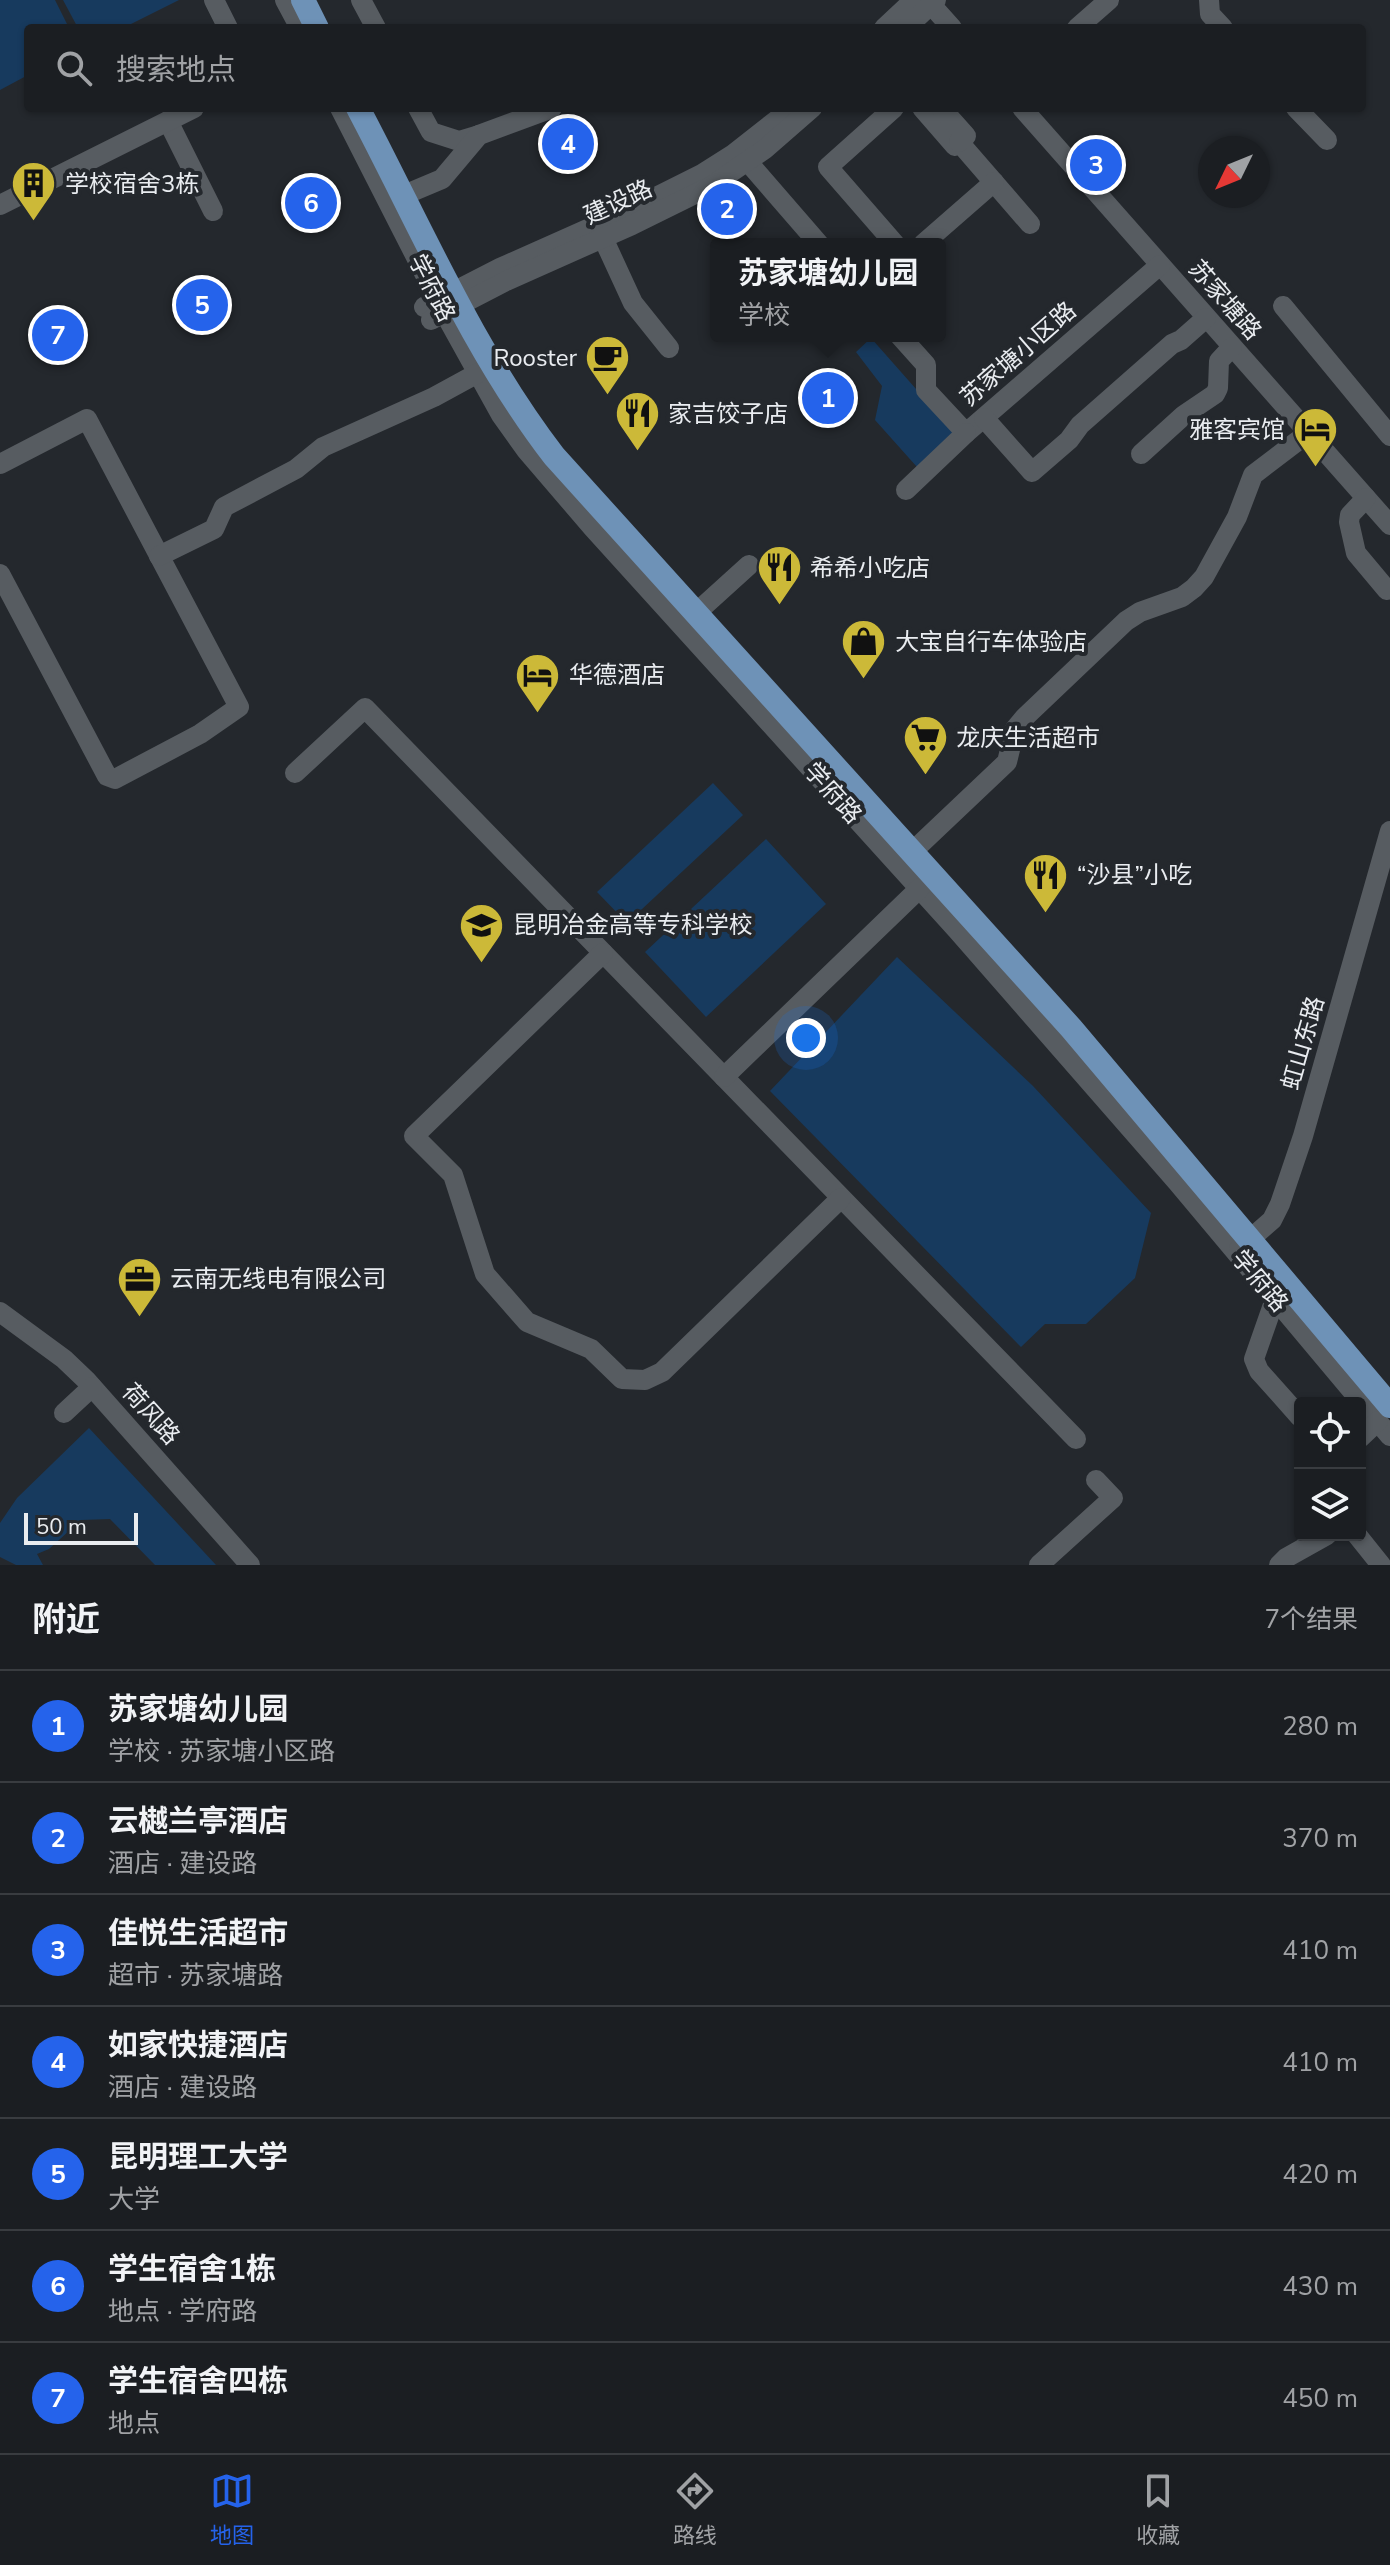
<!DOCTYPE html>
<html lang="zh">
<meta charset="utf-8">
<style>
:root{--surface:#1b1e22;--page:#24272a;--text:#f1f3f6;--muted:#a0a2a5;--line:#393c40;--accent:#2563eb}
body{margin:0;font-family:"Nunito Sans","Noto Sans SC",sans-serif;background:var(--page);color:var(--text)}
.controls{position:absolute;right:24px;bottom:24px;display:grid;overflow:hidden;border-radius:8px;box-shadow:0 2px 6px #0004}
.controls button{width:72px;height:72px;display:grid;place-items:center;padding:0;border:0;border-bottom:2px solid var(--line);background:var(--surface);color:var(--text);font:40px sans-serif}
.compass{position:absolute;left:1198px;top:136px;width:72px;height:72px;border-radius:50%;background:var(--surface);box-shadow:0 2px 6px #0004;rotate:227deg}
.scale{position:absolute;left:24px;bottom:20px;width:114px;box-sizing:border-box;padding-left:8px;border:4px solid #e9ecf0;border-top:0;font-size:22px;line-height:28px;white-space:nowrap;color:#e9ecf0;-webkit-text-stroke:6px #24282d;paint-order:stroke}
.you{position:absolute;left:806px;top:1038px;width:28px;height:28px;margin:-20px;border:6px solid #fff;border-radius:50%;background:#1a73e8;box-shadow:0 0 0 12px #1a73e833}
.badge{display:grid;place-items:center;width:52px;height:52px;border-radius:50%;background:var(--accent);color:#fff;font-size:26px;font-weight:700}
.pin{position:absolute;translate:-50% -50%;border:4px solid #fff;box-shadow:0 2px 8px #0006}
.popup{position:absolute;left:710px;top:238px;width:236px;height:104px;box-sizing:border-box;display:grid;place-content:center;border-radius:8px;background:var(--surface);filter:drop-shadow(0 2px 6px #0005);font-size:26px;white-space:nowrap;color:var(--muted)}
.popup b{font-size:30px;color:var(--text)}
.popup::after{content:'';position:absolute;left:50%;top:100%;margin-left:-16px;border:16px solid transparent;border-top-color:var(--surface)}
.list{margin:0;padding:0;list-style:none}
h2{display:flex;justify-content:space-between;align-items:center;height:104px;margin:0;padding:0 32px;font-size:34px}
h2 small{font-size:26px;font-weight:400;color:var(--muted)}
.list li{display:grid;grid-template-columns:52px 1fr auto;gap:24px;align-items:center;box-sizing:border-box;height:112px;padding:0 32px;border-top:2px solid var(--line)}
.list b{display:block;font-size:30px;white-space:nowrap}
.list p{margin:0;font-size:26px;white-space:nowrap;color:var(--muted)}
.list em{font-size:26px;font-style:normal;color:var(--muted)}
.icon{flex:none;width:44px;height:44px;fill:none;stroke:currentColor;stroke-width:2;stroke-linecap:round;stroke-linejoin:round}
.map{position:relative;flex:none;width:1390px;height:1565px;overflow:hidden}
.search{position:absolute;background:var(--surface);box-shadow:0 2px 6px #0004;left:24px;right:24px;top:24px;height:88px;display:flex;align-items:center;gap:20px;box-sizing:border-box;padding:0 28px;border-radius:8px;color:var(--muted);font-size:30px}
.sheet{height:888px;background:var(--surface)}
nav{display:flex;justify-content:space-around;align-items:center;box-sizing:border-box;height:112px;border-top:2px solid var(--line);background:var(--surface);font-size:22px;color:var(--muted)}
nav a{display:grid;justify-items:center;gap:4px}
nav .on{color:var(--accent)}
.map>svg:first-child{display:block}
.green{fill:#173a5e}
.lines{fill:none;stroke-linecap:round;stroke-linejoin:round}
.minor{stroke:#575c61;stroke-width:20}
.major{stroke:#6e92b7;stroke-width:24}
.labels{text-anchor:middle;stroke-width:8;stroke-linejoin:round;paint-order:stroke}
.poi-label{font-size:24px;fill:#e9ecf0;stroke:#24282d;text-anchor:start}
.street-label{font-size:24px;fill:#e9ecf0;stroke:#24282d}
</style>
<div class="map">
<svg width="1390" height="1565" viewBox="0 0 1390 1565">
<rect width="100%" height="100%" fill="#24282d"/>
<g class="green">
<path d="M0,0h55l14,28h-41v47l-28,15z"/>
<path d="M63,0h116l-56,28h-45z"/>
<path d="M871,338l83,94 -37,35 -42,-47 7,-34 -26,-34z"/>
<path d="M713,783l30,32 -116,108 -30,-31z"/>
<path d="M766,839l60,65 -120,113 -61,-65z"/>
<path d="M897,957l136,129 118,127 -16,65 -49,46h-41l-24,23 -251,-256z"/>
<path d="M89,1428l127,137h-61l-45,-46 -29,1 -32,29 -12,5 6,11h-27l-16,-8v-34l17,-25z"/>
</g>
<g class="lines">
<g class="minor">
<path d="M214,0l14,28"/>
<path d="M285,0l15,28"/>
<path d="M361,0l15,28"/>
<path d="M927,0l25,28"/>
<path d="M1209,0l1,14 13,14"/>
<path d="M884,28l30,-28"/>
<path d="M906,28l30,-28"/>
<path d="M1077,28l32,-28"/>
<path d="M340,108l105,206 56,101 25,35 66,77 365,403 220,252 213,254"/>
<path d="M418,108l13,24 28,9 20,-6"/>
<path d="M894,108l-66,59 67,77"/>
<path d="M922,108l33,38 4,-4 71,82"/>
<path d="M941,108l25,28 -7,6"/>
<path d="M1022,108l368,417"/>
<path d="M1296,108l31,32"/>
<path d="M168,121l45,90"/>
<path d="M748,162l71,82"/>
<path d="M404,195l38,-16 37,-44 73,-27"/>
<path d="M0,205l194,-97"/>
<path d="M603,238l30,65 36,45"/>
<path d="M923,244l71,-62"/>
<path d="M1283,306l107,130"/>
<path d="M424,307l76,-39 126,-56 76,-38 30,-19 60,-47"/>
<path d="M431,320l75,-39 126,-56 79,-39 54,-37 47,-41"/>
<path d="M900,336l26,29v25l40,43 194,-168"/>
<path d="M984,418l48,54 37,-32 11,-15 92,-81 9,-4 25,-22"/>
<path d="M1141,454l43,-39 31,-21 3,-6 1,-27 13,-14"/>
<path d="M0,464l87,-45 152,288 -39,27 -85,45 -8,-3 -107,-202"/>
<path d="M906,490l60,-57"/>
<path d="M1366,498l-16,17 -1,7 7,31 31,37"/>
<path d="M159,556l55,-27 10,-22 72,-38 27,-22 111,-50 44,-24"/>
<path d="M696,613l53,-48"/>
<path d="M295,773l70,-65 711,731"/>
<path d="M912,852l95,-90 8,-33 10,-12 101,-96 14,-9 42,-15 12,-9 10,-11 33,-60 16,-42 55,-42"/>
<path d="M603,953l-189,183 39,39 32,99 42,48 64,27 31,30 23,1 17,-8 179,-174"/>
<path d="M724,1077l196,-189"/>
<path d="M1239,1249l33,-29 8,-16 23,-68 87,-305"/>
<path d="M1275,1299l-21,60 5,12 41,46"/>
<path d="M0,1312l64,47 22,21 164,185"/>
<path d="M64,1413l28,-26"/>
<path d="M1360,1438l18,-17"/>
<path d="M1357,1535l24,30"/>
<path d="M1039,1565l74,-67 -17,-18"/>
<path d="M1279,1565l7,-7 41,-23"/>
</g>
<g class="major">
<path d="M303,0l14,28"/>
<path d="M358,108c62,117 115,243 196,348l517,572 319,378"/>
</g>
</g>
<defs>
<symbol id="building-pin" viewBox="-11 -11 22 30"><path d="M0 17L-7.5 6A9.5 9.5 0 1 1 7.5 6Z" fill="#ccb938" stroke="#24282d"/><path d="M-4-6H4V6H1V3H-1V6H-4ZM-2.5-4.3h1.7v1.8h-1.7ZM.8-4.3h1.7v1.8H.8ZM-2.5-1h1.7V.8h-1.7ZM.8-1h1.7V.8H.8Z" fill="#111"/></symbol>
<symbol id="cafe-pin" viewBox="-11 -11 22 30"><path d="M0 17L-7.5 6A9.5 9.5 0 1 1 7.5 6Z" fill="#ccb938" stroke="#24282d"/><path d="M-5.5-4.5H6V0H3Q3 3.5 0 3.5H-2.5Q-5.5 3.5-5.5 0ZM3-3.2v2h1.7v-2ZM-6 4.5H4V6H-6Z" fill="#111"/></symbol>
<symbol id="restaurant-pin" viewBox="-11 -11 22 30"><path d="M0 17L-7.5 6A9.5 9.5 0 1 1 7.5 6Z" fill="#ccb938" stroke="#24282d"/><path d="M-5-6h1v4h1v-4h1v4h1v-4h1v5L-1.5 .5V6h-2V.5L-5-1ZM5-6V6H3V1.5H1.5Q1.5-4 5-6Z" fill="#111"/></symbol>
<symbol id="hotel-pin" viewBox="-11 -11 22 30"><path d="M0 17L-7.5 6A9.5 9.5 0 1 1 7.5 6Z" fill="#ccb938" stroke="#24282d"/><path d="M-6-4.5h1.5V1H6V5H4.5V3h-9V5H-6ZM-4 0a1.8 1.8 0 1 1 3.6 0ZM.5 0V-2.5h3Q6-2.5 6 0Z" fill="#111"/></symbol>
<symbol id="shop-pin" viewBox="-11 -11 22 30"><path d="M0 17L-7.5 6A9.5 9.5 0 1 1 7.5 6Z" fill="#ccb938" stroke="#24282d"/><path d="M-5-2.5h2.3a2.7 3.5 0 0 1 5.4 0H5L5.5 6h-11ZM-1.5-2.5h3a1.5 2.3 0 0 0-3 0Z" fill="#111"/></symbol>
<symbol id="supermarket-pin" viewBox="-11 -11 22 30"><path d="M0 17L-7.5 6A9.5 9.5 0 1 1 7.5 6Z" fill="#ccb938" stroke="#24282d"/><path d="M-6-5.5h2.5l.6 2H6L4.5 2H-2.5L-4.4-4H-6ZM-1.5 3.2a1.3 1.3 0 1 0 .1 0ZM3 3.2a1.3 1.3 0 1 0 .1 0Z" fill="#111"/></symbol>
<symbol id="university-pin" viewBox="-11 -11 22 30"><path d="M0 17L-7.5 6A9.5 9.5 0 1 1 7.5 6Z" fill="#ccb938" stroke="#24282d"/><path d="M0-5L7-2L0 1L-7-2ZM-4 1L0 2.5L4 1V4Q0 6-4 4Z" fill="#111"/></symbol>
<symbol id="office-pin" viewBox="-11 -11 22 30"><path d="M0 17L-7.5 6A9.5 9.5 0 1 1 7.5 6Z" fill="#ccb938" stroke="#24282d"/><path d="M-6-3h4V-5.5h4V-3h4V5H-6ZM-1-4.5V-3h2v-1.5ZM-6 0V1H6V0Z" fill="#111"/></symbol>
</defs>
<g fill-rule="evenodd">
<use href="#building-pin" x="8" y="158" width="51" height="69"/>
<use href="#cafe-pin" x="582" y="332" width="51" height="69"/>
<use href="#restaurant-pin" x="612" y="388" width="51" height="69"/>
<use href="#hotel-pin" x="1290" y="404" width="51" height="69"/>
<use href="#restaurant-pin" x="754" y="542" width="51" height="69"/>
<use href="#shop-pin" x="838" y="616" width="51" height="69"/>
<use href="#hotel-pin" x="512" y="650" width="51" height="69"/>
<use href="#supermarket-pin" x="900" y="712" width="51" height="69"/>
<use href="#restaurant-pin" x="1020" y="850" width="51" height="69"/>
<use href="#university-pin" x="456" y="900" width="51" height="69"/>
<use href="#office-pin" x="114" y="1254" width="51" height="69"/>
</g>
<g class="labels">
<g class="poi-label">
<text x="65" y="192">学校宿舍3栋</text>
<text x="577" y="366" text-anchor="end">Rooster</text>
<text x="668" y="422">家吉饺子店</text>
<text x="1285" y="438" text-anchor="end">雅客宾馆</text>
<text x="810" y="576">希希小吃店</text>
<text x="895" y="650">大宝自行车体验店</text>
<text x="569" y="683">华德酒店</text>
<text x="956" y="746">龙庆生活超市</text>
<text x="1077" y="883">“沙县”小吃</text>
<text x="513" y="933">昆明冶金高等专科学校</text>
<text x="170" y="1287">云南无线电有限公司</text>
</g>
<g class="street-label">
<text transform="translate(618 202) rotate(-25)" y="8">建设路</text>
<text transform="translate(432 288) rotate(63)" y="8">学府路</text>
<text transform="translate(1225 300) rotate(49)" y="8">苏家塘路</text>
<text transform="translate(1018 354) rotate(-41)" y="8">苏家塘小区路</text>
<text transform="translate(833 793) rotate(48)" y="8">学府路</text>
<text transform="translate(1303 1043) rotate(-74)" y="8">虹山东路</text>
<text transform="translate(1260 1281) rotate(50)" y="8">学府路</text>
<text transform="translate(151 1414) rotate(48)" y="8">荷风路</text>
</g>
</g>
</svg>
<div class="controls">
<button><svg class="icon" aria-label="locate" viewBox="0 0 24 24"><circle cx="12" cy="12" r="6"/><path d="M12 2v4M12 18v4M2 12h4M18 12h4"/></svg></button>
<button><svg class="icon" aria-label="layers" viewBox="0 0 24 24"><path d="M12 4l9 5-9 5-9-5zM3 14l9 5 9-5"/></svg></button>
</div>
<svg class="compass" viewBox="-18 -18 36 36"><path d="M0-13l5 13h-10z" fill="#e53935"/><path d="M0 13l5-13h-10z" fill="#a0a2a5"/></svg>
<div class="scale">50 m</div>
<div class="you"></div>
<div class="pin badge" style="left:828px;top:398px">1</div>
<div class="popup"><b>苏家塘幼儿园</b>学校</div>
<div class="pin badge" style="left:727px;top:209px">2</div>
<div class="pin badge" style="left:1096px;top:165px">3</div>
<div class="pin badge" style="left:568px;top:144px">4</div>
<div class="pin badge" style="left:202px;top:305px">5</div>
<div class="pin badge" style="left:311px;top:203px">6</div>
<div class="pin badge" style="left:58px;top:335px">7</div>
<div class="search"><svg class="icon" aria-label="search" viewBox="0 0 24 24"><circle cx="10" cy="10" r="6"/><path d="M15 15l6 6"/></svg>搜索地点</div>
</div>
<section class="sheet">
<h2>附近<small>7个结果</small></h2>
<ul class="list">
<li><span class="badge">1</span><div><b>苏家塘幼儿园</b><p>学校 · 苏家塘小区路</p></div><em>280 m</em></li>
<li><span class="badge">2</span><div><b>云樾兰亭酒店</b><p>酒店 · 建设路</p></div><em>370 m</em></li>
<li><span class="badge">3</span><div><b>佳悦生活超市</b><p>超市 · 苏家塘路</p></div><em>410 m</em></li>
<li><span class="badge">4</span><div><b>如家快捷酒店</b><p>酒店 · 建设路</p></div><em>410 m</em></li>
<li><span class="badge">5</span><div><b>昆明理工大学</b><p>大学</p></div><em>420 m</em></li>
<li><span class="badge">6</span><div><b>学生宿舍1栋</b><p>地点 · 学府路</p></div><em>430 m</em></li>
<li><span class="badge">7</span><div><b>学生宿舍四栋</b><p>地点</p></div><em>450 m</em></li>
</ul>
</section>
<nav>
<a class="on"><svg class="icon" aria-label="map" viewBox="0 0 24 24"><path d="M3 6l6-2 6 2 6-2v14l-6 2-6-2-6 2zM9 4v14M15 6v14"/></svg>地图</a>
<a><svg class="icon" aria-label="directions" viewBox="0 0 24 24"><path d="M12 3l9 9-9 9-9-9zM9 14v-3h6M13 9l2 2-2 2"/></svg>路线</a>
<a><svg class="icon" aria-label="saved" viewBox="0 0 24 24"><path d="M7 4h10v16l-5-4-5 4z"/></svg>收藏</a>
</nav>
